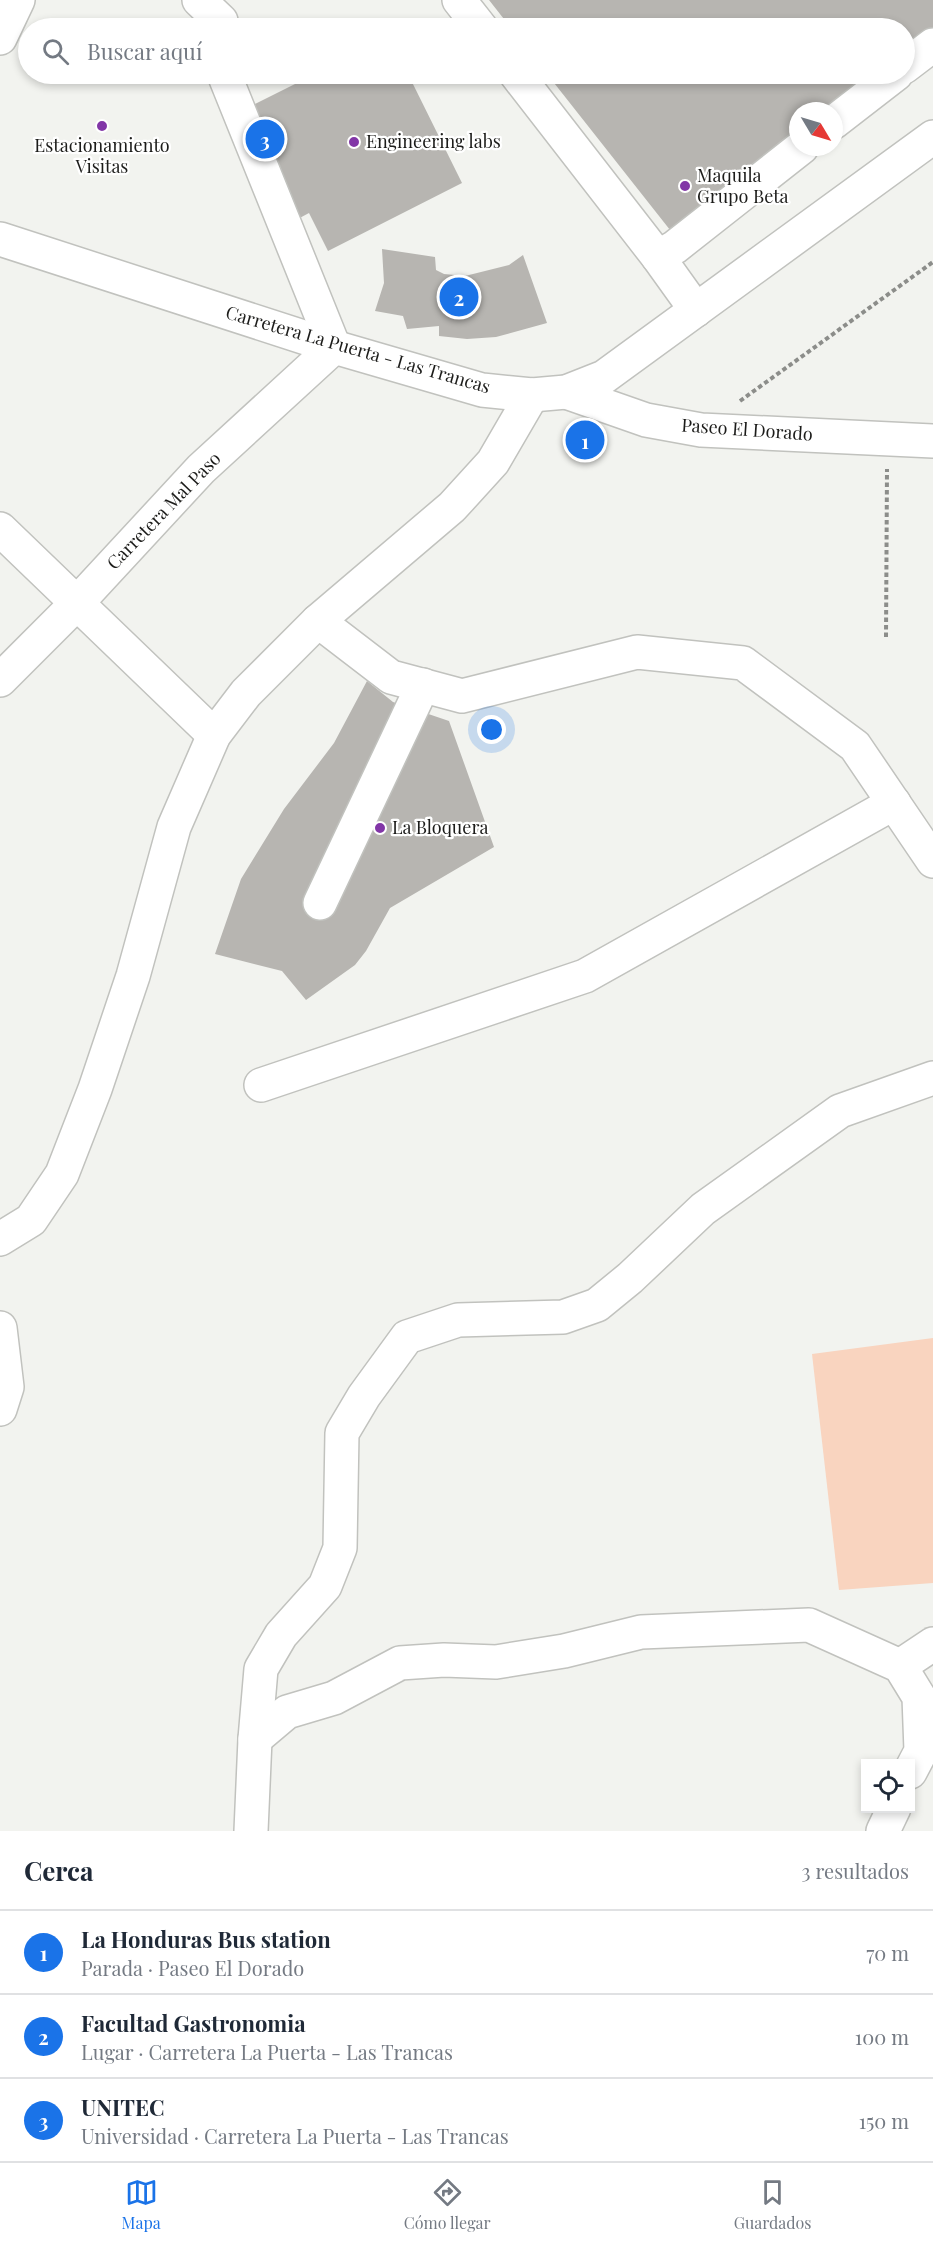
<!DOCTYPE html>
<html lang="es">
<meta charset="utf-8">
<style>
:root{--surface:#fff;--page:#f2f2f3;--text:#1f2937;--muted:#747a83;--line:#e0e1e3;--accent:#1a73e8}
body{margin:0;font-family:"Playfair Display",serif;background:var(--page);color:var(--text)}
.controls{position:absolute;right:18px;bottom:18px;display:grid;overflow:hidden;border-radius:0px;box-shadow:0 3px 9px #0003}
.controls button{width:54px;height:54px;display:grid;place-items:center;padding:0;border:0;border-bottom:2px solid var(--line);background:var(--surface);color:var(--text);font:30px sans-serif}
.compass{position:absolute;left:789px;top:102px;width:54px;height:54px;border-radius:50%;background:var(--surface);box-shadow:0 3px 9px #0003;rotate:128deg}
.you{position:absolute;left:492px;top:730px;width:21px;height:21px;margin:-15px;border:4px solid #fff;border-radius:50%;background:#1a73e8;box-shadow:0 0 0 9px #1a73e833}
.badge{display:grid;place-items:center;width:39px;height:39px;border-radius:50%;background:var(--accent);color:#fff;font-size:20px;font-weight:700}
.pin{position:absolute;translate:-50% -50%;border:3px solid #fff;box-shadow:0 2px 6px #0006}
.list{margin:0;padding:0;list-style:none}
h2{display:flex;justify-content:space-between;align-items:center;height:78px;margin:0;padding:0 24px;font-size:26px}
h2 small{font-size:20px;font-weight:400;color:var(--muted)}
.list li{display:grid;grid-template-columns:39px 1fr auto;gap:18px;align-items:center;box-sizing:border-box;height:84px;padding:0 24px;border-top:2px solid var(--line)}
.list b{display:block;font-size:22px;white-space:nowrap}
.list p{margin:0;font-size:20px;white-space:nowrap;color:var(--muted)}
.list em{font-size:20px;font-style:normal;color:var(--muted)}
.icon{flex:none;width:33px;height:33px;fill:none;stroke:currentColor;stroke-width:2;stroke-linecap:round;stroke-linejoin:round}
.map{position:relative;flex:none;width:933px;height:1831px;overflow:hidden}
.search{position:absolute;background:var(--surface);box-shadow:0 3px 9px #0003;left:18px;right:18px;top:18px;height:66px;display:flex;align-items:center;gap:15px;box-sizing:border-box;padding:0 21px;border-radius:33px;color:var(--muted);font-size:22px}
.sheet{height:330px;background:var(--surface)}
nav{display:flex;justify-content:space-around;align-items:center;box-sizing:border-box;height:84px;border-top:2px solid var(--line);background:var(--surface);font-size:16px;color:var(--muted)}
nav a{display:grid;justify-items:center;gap:3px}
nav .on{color:var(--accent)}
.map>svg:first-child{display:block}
.green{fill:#f9d4bf}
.building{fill:#b7b5b1}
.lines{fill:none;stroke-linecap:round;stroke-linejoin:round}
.minor-casing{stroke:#c1c2be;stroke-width:36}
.path{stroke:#8c8d8a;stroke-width:4;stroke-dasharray:4.5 3;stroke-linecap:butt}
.minor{stroke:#fff;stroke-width:33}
.poi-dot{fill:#8236a7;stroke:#fff;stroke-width:2}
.labels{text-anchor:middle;stroke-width:4.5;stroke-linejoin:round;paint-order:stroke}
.poi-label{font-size:18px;fill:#1c1c1a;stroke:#fff;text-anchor:start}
.street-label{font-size:18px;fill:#1c1c1a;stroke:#fff}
</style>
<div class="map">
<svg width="933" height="1831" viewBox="0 0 933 1831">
<rect width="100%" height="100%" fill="#f2f3ef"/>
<path class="green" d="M933,1338v245l-94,7 -27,-236z"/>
<g class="building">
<path d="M489,0h444v29l-29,23v-24h-393z"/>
<path d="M315,74h93l54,109 -134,68 -19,-38 -15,8 -19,-36 8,-8 -34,-70z"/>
<path d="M547,74h330l-47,37h-32v25l-124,99z"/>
<path d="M382,249l53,8 1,13 8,4 21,2 44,-11 14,-10 24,68 -51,14 -29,2 -28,-3v-10l-32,3 -4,-13 -28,-5 9,-28z"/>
<path d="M367,681l26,21 56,19 45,126 -104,61 -24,43 -11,14 -49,35 -24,-29 -67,-17 26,-75 43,-70 50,-66z"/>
</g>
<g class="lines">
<defs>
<g id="minor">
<path d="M199,0l22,21"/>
<path d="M459,0l22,28"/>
<path d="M0,38l18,-38"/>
<path d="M904,67l29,-22"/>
<path d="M516,74l142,183 17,-10 127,-100"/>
<path d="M834,122l62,-48"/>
<path d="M0,239l334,108 148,43 50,5 34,-3 38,-15 329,-240"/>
<path d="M658,257l38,53"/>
<path d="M566,392l80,28 55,10 232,11"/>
<path d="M0,529l214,206"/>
<path d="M318,621l73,56 71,19 175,-44 106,11 112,83 78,115"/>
<path d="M0,680l76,-76 125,-135 133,-122 -110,-273"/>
<path d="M320,903l103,-218"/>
<path d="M261,1085l324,-109 309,-173"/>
<path d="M0,1239l31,-19 31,-46 33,-85 38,-113 41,-149 40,-92 32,-42 72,-72 134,-114 41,-45 39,-67"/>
<path d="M0,1328l7,59 -7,22"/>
<path d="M900,1666l33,-22"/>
<path d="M255,1739l32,-27 47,-14 66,-35 44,-3 52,2 68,-11 77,-19 168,-7 91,41 19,31 2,54 -11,21"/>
<path d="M251,1831l4,-92 6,-70 20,-34 44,-49 15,-38 2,-115 22,-37 43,-59 51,-17 105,-3 34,-12 33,-27 73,-69 137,-98 93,-33"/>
<path d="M883,1831l11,-23"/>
</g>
</defs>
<use href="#minor" class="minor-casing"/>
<g class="path">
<path d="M740,401l193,-139"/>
<path d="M886,637l1,-168"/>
</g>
<use href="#minor" class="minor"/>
</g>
<g class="poi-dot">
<circle cx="102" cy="126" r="6"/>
<circle cx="354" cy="142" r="6"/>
<circle cx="685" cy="186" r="6"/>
<circle cx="380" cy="828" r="6"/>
</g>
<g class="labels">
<g class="poi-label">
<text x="366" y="148">Engineering labs</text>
<text x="102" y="152" text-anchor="middle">Estacionamiento<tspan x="102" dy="21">Visitas</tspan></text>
<text x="697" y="182">Maquila<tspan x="697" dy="21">Grupo Beta</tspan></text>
<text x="392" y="834">La Bloquera</text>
</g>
<g class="street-label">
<text transform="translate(358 350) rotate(16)" y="6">Carretera La Puerta - Las Trancas</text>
<text transform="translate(747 430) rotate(4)" y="6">Paseo El Dorado</text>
<text transform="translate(164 511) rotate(-46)" y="6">Carretera Mal Paso</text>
</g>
</g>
</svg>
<div class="controls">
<button><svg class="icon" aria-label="locate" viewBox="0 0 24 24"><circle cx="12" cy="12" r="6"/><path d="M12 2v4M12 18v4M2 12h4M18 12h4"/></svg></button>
</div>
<svg class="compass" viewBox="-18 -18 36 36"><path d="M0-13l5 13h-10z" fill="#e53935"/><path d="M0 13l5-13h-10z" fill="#747a83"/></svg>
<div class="you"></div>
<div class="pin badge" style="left:585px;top:440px">1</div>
<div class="pin badge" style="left:459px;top:297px">2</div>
<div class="pin badge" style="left:265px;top:139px">3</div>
<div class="search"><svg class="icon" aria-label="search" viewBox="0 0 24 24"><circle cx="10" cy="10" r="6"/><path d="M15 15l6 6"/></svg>Buscar aquí</div>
</div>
<section class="sheet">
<h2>Cerca<small>3 resultados</small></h2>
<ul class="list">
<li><span class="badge">1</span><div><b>La Honduras Bus station</b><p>Parada · Paseo El Dorado</p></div><em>70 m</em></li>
<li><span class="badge">2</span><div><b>Facultad Gastronomia</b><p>Lugar · Carretera La Puerta - Las Trancas</p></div><em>100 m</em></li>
<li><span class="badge">3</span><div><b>UNITEC</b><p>Universidad · Carretera La Puerta - Las Trancas</p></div><em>150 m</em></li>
</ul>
</section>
<nav>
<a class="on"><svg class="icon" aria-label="map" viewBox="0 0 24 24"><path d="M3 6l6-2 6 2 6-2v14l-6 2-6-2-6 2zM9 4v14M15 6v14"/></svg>Mapa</a>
<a><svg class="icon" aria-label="directions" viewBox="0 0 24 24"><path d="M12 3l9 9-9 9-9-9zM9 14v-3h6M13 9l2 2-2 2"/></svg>Cómo llegar</a>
<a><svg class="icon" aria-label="saved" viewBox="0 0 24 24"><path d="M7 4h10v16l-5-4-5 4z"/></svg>Guardados</a>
</nav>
